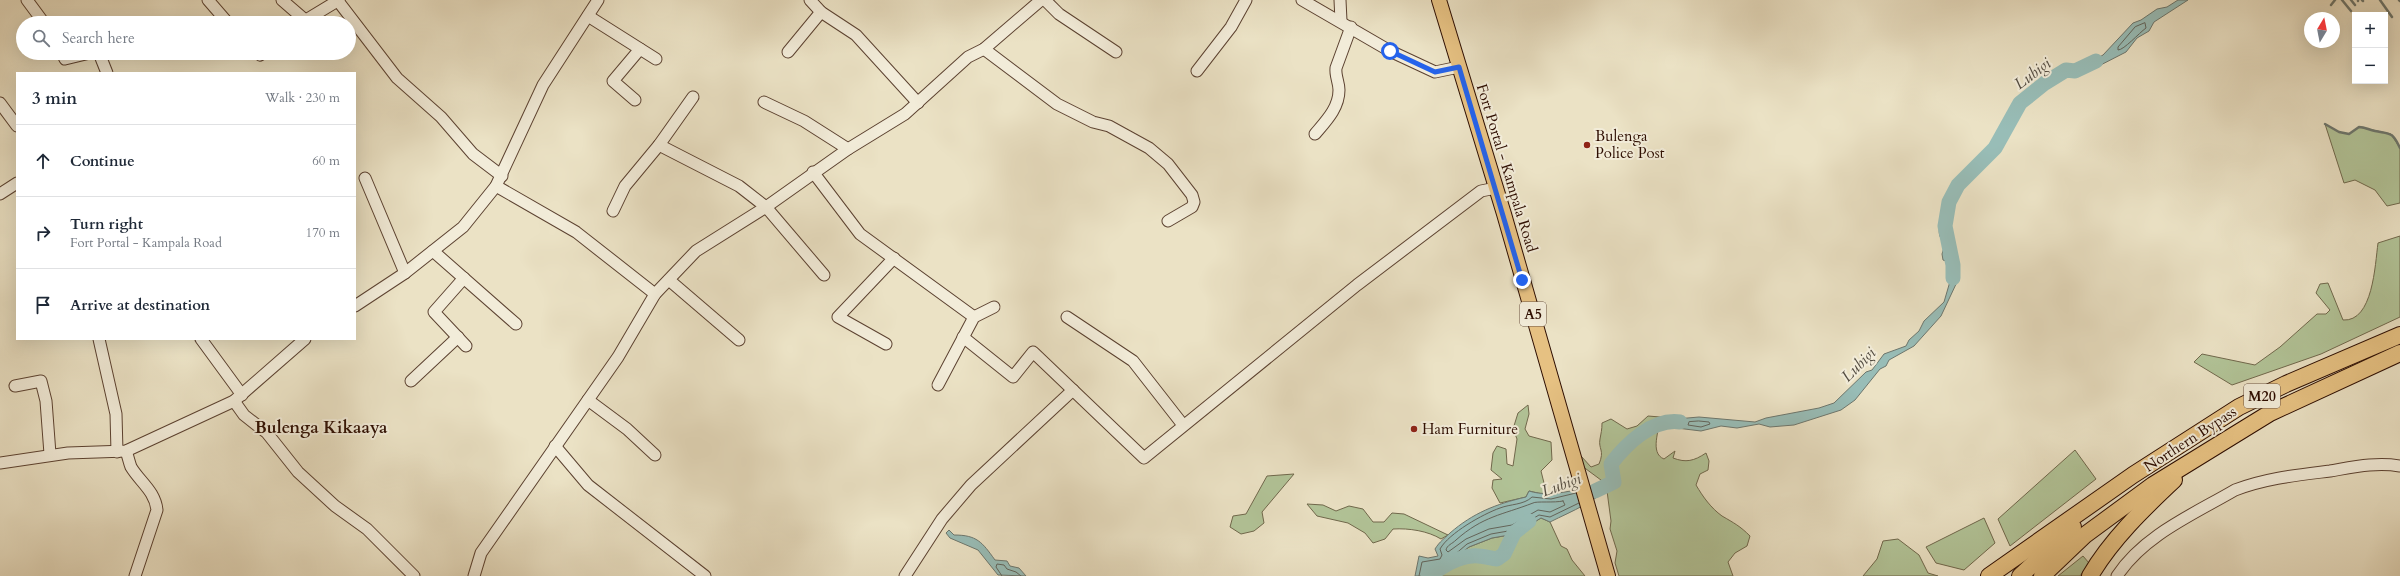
<!DOCTYPE html>
<meta charset="utf-8">
<style>
:root{--surface:#fff;--page:#f6f6f7;--text:#1f2937;--muted:#747a83;--line:#e0e1e3}
body{margin:0;font-family:Cardo,serif;background:var(--page);color:var(--text)}
.controls{position:absolute;right:12px;top:12px;display:grid;overflow:hidden;border-radius:0px;box-shadow:0 4px 16px #0002}
.controls button{width:36px;height:36px;display:grid;place-items:center;padding:0;border:0;border-bottom:1px solid var(--line);background:var(--surface);color:var(--text);font:20px sans-serif}
.compass{position:absolute;left:2304px;top:12px;width:36px;height:36px;border-radius:50%;background:var(--surface);box-shadow:0 4px 16px #0002;rotate:10deg}
.stop{position:absolute;width:12px;height:12px;margin:-9px;border:3px solid #2563eb;border-radius:50%;background:#fff}
.stop.end{background:#2563eb;border-color:#fff;box-shadow:0 1px 4px #0008}
.list{margin:0;padding:0;list-style:none}
h2{display:flex;justify-content:space-between;align-items:center;height:52px;margin:0;padding:0 16px;font-size:17px}
h2 small{font-size:13px;font-weight:400;color:var(--muted)}
.list li{display:grid;grid-template-columns:26px 1fr auto;gap:12px;align-items:center;box-sizing:border-box;height:72px;padding:0 16px;border-top:1px solid var(--line)}
.list b{display:block;font-size:15px;white-space:nowrap}
.list p{margin:0;font-size:13px;white-space:nowrap;color:var(--muted)}
.list em{font-size:13px;font-style:normal;color:var(--muted)}
.icon{flex:none;width:22px;height:22px;fill:none;stroke:currentColor;stroke-width:2;stroke-linecap:round;stroke-linejoin:round}
.map{position:relative;flex:none;width:2400px;height:576px;overflow:hidden}
.search{position:absolute;background:var(--surface);box-shadow:0 4px 16px #0002;left:16px;top:16px;width:340px;height:44px;display:flex;align-items:center;gap:10px;box-sizing:border-box;padding:0 14px;border-radius:22px;color:var(--muted);font-size:15px}
.panel{position:absolute;background:var(--surface);box-shadow:0 4px 16px #0002;left:16px;top:72px;width:340px;height:268px;border-radius:0px}
.map>svg:first-child{display:block}
.green{fill:#b2c498;stroke:#70684c}
.water{fill:#98bdb7;stroke:#6d776e}
.lines{fill:none;stroke-linecap:round;stroke-linejoin:round}
.shore{stroke:#62655c;stroke-width:1}
.stream{stroke:#6d776e;stroke-width:2.5}
.river{stroke:#98bdb7;stroke-width:15}
.minor-casing{stroke:#5c4231;stroke-width:13}
.major-casing{stroke:#2d0d00;stroke-width:16}
.highway-casing{stroke:#2d0d00;stroke-width:18}
.minor{stroke:#f2ecd9;stroke-width:11}
.major{stroke:#e6c182;stroke-width:14}
.highway{stroke:#e6c182;stroke-width:16}
.route{stroke:#2563eb;stroke-width:5}
.poi-dot{fill:#8f2418;stroke:#f2ecd9;stroke-width:1.5}
.labels{text-anchor:middle;stroke-width:4;stroke-linejoin:round;paint-order:stroke}
.shield{fill:#f2ecd9;stroke:#685041;stroke-width:1}
.shield-label{font-size:14px;font-weight:bold;fill:#2d0d00}
.poi-label{font-size:15px;fill:#2d0d00;stroke:#f2ecd9;text-anchor:start}
.street-label{font-size:15px;fill:#2d0d00;stroke:#f2ecd9}
.water-label{font-size:16px;font-style:italic;fill:#524b40;stroke:#f2ecd9}
.quarter-label{font-size:17px;font-weight:bold;fill:#2d0d00;stroke:#f2ecd9}
</style>
<div class="map">
<svg width="2400" height="576" viewBox="0 0 2400 576">
<rect width="100%" height="100%" fill="#ebe2c5"/>
<filter id="stains"><feTurbulence type="fractalNoise" baseFrequency=".005" numOctaves="4"/><feColorMatrix values="0 0 0 0 .2 0 0 0 0 .09 0 0 0 0 .02 0 0 0 .5 -.17"/></filter>
<radialGradient id="worn" r=".72"><stop offset=".6" stop-color="#630" stop-opacity="0"/><stop offset="1" stop-color="#630" stop-opacity=".3"/></radialGradient>
<g class="green">
<path d="M2325,124l14,8 10,2 10,-7 32,7 9,14v55l-13,3 -12,-16 -20,-10 -11,3z"/>
<path d="M2400,236v81l-79,37 -89,31 -38,-23 8,-8 53,11 25,-18 37,-33h9l4,-4 -14,-17 4,-9 8,-1 15,37c30,2 32,-55 35,-77z"/>
<path d="M1528,405l1,9 -4,15 4,7 22,6 1,18 -11,11 6,24 -18,-4 -3,6 -26,6 -8,-15 1,-8 9,-1 -11,-9 2,-17 4,-7 9,3 1,15 6,2 4,-27 -4,-10 5,-16z"/>
<path d="M1648,416l12,1c0,12 -11,36 4,42l11,-8 -2,7c13,5 21,3 33,-5l3,8 -1,9 -8,4 -4,11c7,12 15,23 26,31 12,7 18,10 28,20l-3,10 -12,7 -7,9 5,14h-114l-4,-13 2,-12 -7,-22 1,-8 -4,-30 7,-8h-9l-23,-17 -1,-10 10,11 8,-3c6,-14 -1,-15 1,-25 1,-6 2,-9 2,-16l9,-4 16,10 10,-3z"/>
<path d="M2075,450l21,29 -86,67 -12,-27z"/>
<path d="M1294,474l-32,38 2,11 -10,8 -13,3 -11,-7 3,-11 13,-2 21,-38z"/>
<path d="M1307,504l16,1 13,6 13,-5 14,3 10,13h11l8,-9 12,1 44,21 -7,4c-13,-8 -32,-11 -48,-10l-8,10 -12,4 -8,-10 -17,-10 -31,-7z"/>
<path d="M1541,518l9,4 11,24 6,3 5,11 13,16h-147l15,-17 16,-12 23,-9 23,-4z"/>
<path d="M1984,518l11,25 -31,27 -28,-7 -10,-16z"/>
<path d="M1898,539l21,16 9,18 10,3h-75l14,-17 6,-18z"/>
<path d="M2083,556l6,7 -9,13h-22z"/>
</g>
<g class="water">
<path d="M2178,0h10l-34,22 -5,9 -12,7 -11,14 -41,21 -7,-3 25,-15 30,-32 8,-3 16,-11 10,-2z"/>
<path d="M2040,83h5l-35,36c1,-15 18,-27 30,-36z"/>
<path d="M1980,164c-5,10 -12,22 -24,25 3,-13 11,-21 24,-25z"/>
<path d="M1949,202l1,39 3,8 -2,7 6,14v12l-16,34 -27,30 -25,14 -3,6 -6,3 -25,31 -14,10 -47,15 -24,2 -11,-3 -22,4 -16,-2 -20,5 -41,-5v-9l16,2 23,-2 56,5 11,-4 53,-10 15,-5 32,-31 6,-2 12,-16 22,-8 3,-6 10,-9 5,-10 20,-19 7,-24v-15l-8,-3 -1,-6 3,-10c-13,-13 -1,-26 4,-42z"/>
<path d="M1614,482c-16,19 -42,29 -64,40l-9,-4 -26,16 -23,4 -23,9 -16,12 -15,17h-23l4,-20 9,2 10,-2 -3,-7c5,-8 9,-10 15,-16 23,-20 46,-29 76,-36l3,-6c24,8 59,-5 85,-9z"/>
<path d="M949,530l5,5c23,0 28,7 41,25l12,1 3,5 9,2 7,8 -28,-1 -20,-25 -28,-12 -4,-5z"/>
</g>
<g class="lines">
<g class="shore">
<path d="M2145,23l1,5c-7,5 -22,22 -28,22v-3l17,-20z"/>
<path d="M1699,421l10,1 1,2 -9,3 -13,-2 1,-3z"/>
<path d="M1563,501l2,4 -15,7 -12,-2 -26,15 -23,4 -23,10 -18,13 -2,-2c1,-5 6,-6 10,-10 27,-24 46,-25 77,-37 3,-2 22,0 30,-2z"/>
<path d="M1002,576l-6,-9 1,-3 7,1 3,4 9,3 5,4"/>
<path d="M1419,576l3,-14 18,-3 2,-4 -2,-6c9,-16 43,-35 60,-41 10,-4 24,-3 32,-11l19,2 25,-6"/>
<path d="M1435,576l2,-6 30,-26 24,-10 23,-4 25,-15 11,2 29,-14"/>
</g>
<g class="stream">
<path d="M2342,0l9,11"/>
<path d="M2351,0l4,5"/>
<path d="M2358,0v1"/>
<path d="M2362,0l1,1"/>
<path d="M2380,0l12,17"/>
<path d="M2399,0l1,1"/>
<path d="M2331,5l4,-5"/>
<path d="M2325,124l14,8 10,2 10,-7c6,0 10,3 16,4 15,3 17,0 25,17"/>
</g>
<g class="river">
<path d="M1953,278v-13l-8,-39 4,-24 9,-17 37,-37 25,-45 25,-20 21,-13 9,1 21,-10"/>
<path d="M1595,491l19,-9 -3,-18c15,-20 42,-46 69,-42"/>
<path d="M1428,576c13,-8 28,-19 44,-20 8,-1 17,2 25,3l7,-5 10,-21 15,-12"/>
</g>
<defs>
<g id="minor">
<path d="M27,0l17,23"/>
<path d="M208,0l20,23"/>
<path d="M282,0l23,20"/>
<path d="M810,0l11,12 35,23 62,68"/>
<path d="M1045,0l14,14 57,38"/>
<path d="M1302,0l88,51 45,21 24,-5"/>
<path d="M1340,0l1,21"/>
<path d="M338,1l59,77 44,39 32,37 29,22"/>
<path d="M588,16l68,43"/>
<path d="M301,23l38,-23"/>
<path d="M984,49l73,55 36,18 16,4 40,22 19,16 24,31 2,7 -2,5 -24,14"/>
<path d="M788,52l33,-40"/>
<path d="M62,53l3,6 25,-6"/>
<path d="M99,53l8,20"/>
<path d="M258,53l2,2 3,-2"/>
<path d="M1197,71l34,-44 15,-27"/>
<path d="M635,100l-22,-19 27,-32"/>
<path d="M764,102l40,19 44,28"/>
<path d="M0,103l17,23"/>
<path d="M1315,134c11,-13 24,-26 24,-44 0,-8 -4,-14 -3,-22l15,-41"/>
<path d="M659,145l80,41 27,21 58,68"/>
<path d="M813,172l47,62 114,83"/>
<path d="M365,178l40,95"/>
<path d="M496,186l80,46 79,62"/>
<path d="M0,194l17,-11"/>
<path d="M613,211l12,-25 34,-41 34,-48"/>
<path d="M433,251l83,73"/>
<path d="M464,278l-30,34 32,34"/>
<path d="M669,280l70,60"/>
<path d="M355,306l50,-33 58,-46 33,-41 47,-101 55,-85"/>
<path d="M1067,317l66,44 50,64"/>
<path d="M963,337l50,40 20,-25 111,106 213,-173 124,-94 15,-3"/>
<path d="M99,339l17,75 1,38"/>
<path d="M201,339l41,56"/>
<path d="M886,344l-48,-27 56,-59"/>
<path d="M411,381l47,-44"/>
<path d="M938,385l36,-68 20,-10"/>
<path d="M15,386l26,-5 5,20 4,53"/>
<path d="M588,400l39,29 28,26"/>
<path d="M234,401l10,14 23,18 31,39 37,34 32,23 47,47"/>
<path d="M555,446l33,39 117,91"/>
<path d="M126,451c2,5 3,11 5,16 9,15 24,24 26,43l-22,66"/>
<path d="M0,463l68,-10 58,-2 108,-50 71,-62"/>
<path d="M474,576l7,-23 137,-196 37,-63 41,-43 70,-44 82,-58 57,-35 63,-57 16,-8 57,-49"/>
<path d="M905,576l37,-57 29,-34 102,-95"/>
<path d="M2117,576c27,-41 77,-62 118,-86 31,-12 63,-15 95,-19 24,-4 46,-9 70,-5"/>
</g>
<path id="major" d="M1439,0l65,214 104,362"/>
<g id="highway">
<path d="M1989,576l144,-101 106,-68 47,-23 114,-49"/>
<path d="M2020,576l53,-49"/>
<path d="M2042,576l43,-41 68,-50 117,-72 130,-60"/>
<path d="M2090,576c21,-36 53,-67 84,-96"/>
</g>
</defs>
<use href="#minor" class="minor-casing"/>
<use href="#major" class="major-casing"/>
<use href="#highway" class="highway-casing"/>
<use href="#minor" class="minor"/>
<use href="#major" class="major"/>
<use href="#highway" class="highway"/>
</g>
<g class="lines">
<path class="route" d="M1390,51l45,21 24,-5 63,213"/>
</g>
<g class="poi-dot">
<circle cx="1587" cy="145" r="4"/>
<circle cx="1414" cy="429" r="4"/>
</g>
<g class="labels">
<g class="shield">
<rect x="1520" y="302" width="26" height="24" rx="3"/>
<rect x="2244" y="384" width="36" height="24" rx="3"/>
</g>
<g class="shield-label">
<text x="1533" y="319">A5</text>
<text x="2262" y="401">M20</text>
</g>
<g class="poi-label">
<text x="1595" y="141">Bulenga<tspan x="1595" dy="17">Police Post</tspan></text>
<text x="1422" y="434">Ham Furniture</text>
</g>
<g class="street-label">
<text transform="translate(1507 168) rotate(73)" y="5">Fort Portal - Kampala Road</text>
<text transform="translate(2190 439) rotate(-33)" y="5">Northern Bypass</text>
</g>
<g class="water-label">
<text transform="translate(2032 73) rotate(-37)" y="6">Lubigi</text>
<text transform="translate(1858 364) rotate(-45)" y="6">Lubigi</text>
<text transform="translate(1561 484) rotate(-20)" y="6">Lubigi</text>
</g>
<g class="quarter-label">
<text x="321" y="433">Bulenga Kikaaya</text>
</g>
</g>
<rect width="100%" height="100%" filter="url(#stains)"/>
<rect width="100%" height="100%" fill="url(#worn)"/>
</svg>
<div class="controls">
<button>+</button>
<button>−</button>
</div>
<svg class="compass" viewBox="-18 -18 36 36"><path d="M0-13l5 13h-10z" fill="#e53935"/><path d="M0 13l5-13h-10z" fill="#747a83"/></svg>
<div class="stop" style="left:1390px;top:51px"></div>
<div class="stop end" style="left:1522px;top:280px"></div>
<div class="search"><svg class="icon" aria-label="search" viewBox="0 0 24 24"><circle cx="10" cy="10" r="6"/><path d="M15 15l6 6"/></svg>Search here</div>
<section class="panel">
<h2>3 min<small>Walk · 230 m</small></h2>
<ul class="list">
<li><svg class="icon" aria-label="ahead" viewBox="0 0 24 24"><path d="M12 20V5M6 11l6-6 6 6"/></svg><div><b>Continue</b></div><em>60 m</em></li>
<li><svg class="icon" aria-label="right" viewBox="0 0 24 24"><path d="M7 20v-9h11M14 6l5 5-5 5"/></svg><div><b>Turn right</b><p>Fort Portal - Kampala Road</p></div><em>170 m</em></li>
<li><svg class="icon" aria-label="arrive" viewBox="0 0 24 24"><path d="M6 21V4h12l-3 4 3 4H6"/></svg><div><b>Arrive at destination</b></div></li>
</ul>
</section>
</div>
